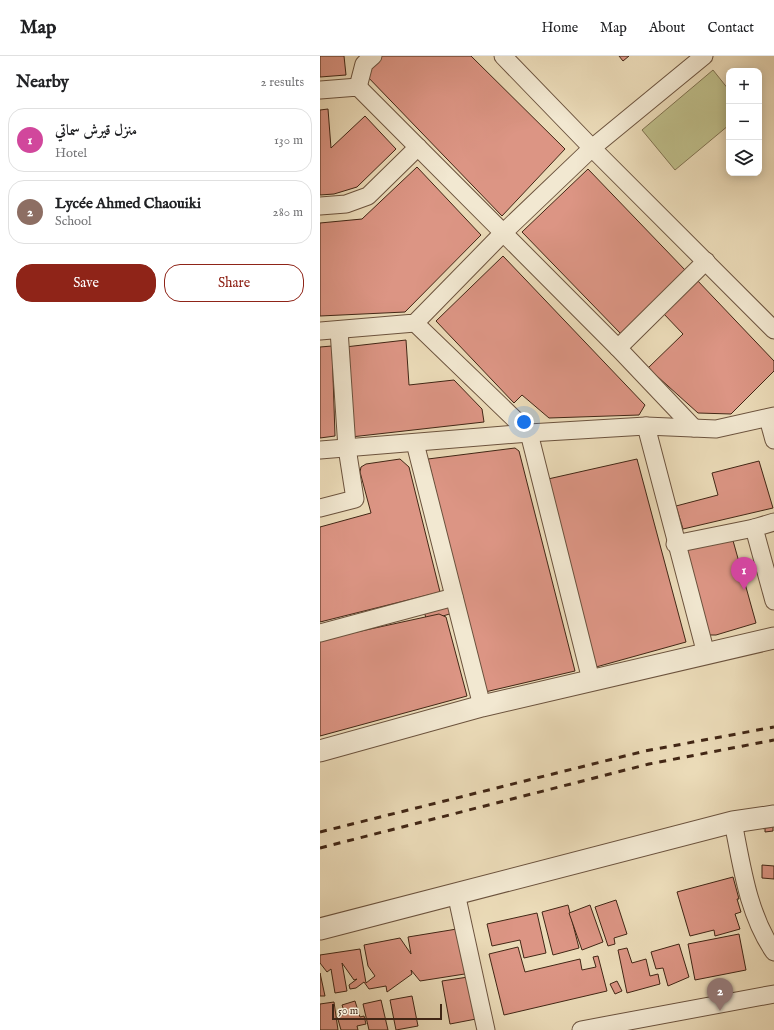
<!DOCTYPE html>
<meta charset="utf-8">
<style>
:root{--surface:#fff;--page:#f6f6f6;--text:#202124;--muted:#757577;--line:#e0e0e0;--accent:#8f2418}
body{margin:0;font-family:"IM FELL English",Amiri,serif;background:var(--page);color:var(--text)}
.controls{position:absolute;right:12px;top:12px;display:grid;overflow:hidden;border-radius:8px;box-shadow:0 2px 10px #0003}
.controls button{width:36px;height:36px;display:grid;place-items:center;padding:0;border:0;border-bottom:1px solid var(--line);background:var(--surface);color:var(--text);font:20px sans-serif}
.scale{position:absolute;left:12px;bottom:10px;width:110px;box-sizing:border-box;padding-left:4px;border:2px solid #412615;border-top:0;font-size:11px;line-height:14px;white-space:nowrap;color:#412615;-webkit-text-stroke:3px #f2e8d1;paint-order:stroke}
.you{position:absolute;left:204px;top:366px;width:14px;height:14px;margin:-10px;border:3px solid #fff;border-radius:50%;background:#1a73e8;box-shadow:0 0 0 6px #1a73e833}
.badge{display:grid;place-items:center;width:26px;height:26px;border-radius:50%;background:var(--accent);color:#fff;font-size:13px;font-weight:700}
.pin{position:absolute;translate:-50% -33px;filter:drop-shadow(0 1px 2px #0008)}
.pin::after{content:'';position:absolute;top:21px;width:14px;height:12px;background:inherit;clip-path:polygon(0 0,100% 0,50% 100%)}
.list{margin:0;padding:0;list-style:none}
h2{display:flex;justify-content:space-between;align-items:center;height:52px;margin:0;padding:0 16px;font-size:17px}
h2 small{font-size:13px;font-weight:400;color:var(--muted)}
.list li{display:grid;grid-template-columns:26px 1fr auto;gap:12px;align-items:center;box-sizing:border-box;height:64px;margin:0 8px 8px;padding:0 8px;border:1px solid var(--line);border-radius:16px}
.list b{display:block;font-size:15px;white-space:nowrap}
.list p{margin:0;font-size:13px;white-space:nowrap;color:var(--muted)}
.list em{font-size:13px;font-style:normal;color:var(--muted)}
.actions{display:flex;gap:8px;padding:12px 16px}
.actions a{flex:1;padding:9px 0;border:1px solid var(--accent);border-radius:16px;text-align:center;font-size:14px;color:var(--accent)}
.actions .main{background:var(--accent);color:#fff}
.icon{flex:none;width:22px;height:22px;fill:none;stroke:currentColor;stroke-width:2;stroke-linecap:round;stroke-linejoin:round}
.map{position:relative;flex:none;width:454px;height:974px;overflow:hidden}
header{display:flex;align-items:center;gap:24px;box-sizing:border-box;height:56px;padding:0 20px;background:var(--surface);border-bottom:1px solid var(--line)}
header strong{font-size:19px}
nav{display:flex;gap:22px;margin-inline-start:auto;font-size:14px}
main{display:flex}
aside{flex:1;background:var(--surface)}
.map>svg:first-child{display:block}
.pitch{fill:#bebe8a;stroke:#807250}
.building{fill:#dc9584;stroke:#412615}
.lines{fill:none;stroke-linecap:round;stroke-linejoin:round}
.minor-casing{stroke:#6c533e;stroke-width:19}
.tertiary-casing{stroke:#6c533e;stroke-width:23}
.minor{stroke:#f2e8d1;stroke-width:17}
.tertiary{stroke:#f2e8d1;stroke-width:21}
.rail{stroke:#412615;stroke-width:3;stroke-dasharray:7 7;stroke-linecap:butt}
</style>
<header>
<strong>Map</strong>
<nav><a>Home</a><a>Map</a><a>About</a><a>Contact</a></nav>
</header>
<main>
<aside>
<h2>Nearby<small>2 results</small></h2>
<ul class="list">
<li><span class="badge" style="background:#d1479c">1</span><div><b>منزل قيرش سماتي</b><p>Hotel</p></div><em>130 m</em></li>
<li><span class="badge" style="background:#8d6e63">2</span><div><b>Lycée Ahmed Chaouiki</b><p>School</p></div><em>280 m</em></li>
</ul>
<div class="actions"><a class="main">Save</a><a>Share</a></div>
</aside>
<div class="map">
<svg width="454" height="974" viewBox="0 0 454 974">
<rect width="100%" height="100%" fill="#ebdbb8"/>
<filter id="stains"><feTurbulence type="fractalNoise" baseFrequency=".005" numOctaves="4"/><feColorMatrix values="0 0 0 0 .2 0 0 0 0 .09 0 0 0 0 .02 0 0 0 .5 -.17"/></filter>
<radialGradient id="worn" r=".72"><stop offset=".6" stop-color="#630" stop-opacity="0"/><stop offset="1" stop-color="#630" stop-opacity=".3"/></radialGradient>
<path class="pitch" d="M393,14l16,20v35l-54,45 -33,-40z"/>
<g class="building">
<path d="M0,0h24l2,19 -26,2z"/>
<path d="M62,0h89l94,93 -63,67 -138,-143z"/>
<path d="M299,0h10l-6,5z"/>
<path d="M8,53l3,39 34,-32 31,33 -39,38 -23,7 -14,1v-85z"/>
<path d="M97,111l64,68 -76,77 -85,4v-93l42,-4z"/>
<path d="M268,113l98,102 -65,63 -99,-102z"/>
<path d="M183,200l142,149 -6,10 -90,3 -27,-23 -8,8 -78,-82z"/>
<path d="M376,223l78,82v10l-43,43 -33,-1 -50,-45 35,-34 -20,-21z"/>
<path d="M86,284l3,45 45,-5 28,29 2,13 -133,15 -6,-90z"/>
<path d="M12,290l3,90 -15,2v-91z"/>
<path d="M195,392l4,3 56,220 -90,21 -57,-233z"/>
<path d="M80,403l9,8 31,125 -120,30v-95l51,-14 -11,-41 1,-5 5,-3z"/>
<path d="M317,403l49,183 -90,25 -48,-188z"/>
<path d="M439,405l14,47 -90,21 -7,-23 42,-11 -6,-22z"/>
<path d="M412,481l24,86 -40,12h-6l-3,-5 -22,-81z"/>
<path d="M131,533l8,22 -32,10 -7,-22z"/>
<path d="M119,558l7,3 21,79 -147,40v-96z"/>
<path d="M445,765h8v10l-8,1z"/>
<path d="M442,809l12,1v13l-12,-1z"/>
<path d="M413,821l6,22h-2l4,13 -6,2 5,15 -25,7 -1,-6 -24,6 -13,-44z"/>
<path d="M296,844l11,34 -13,4 1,6 -7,2 -13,-39z"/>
<path d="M248,849l11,43 -26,7 -11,-43z"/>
<path d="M270,849l13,37 -21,8 -13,-37z"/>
<path d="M217,857l9,40 -22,5 -4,-18 -28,6 -5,-22z"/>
<path d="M143,872l8,45 -51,8 -9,-11 1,4 -25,18 -1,-6 -17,3 -5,-7 -8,6 -6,1 -1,-4 8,-6 -3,1 -12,-17 5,28 -12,2 -4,-24 -4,3 -7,-9v-8l40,-6 6,34 9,-7 -7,-10 -4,-21 36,-7 11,16 -3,-17z"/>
<path d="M419,878l7,36 -51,10 -7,-36z"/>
<path d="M359,888l10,33 -21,9 -5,-18 -7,1 -5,-17z"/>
<path d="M198,891l7,25 55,-13 2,11 14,-3 -3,-10 5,-1 9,35 -103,24 -15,-61z"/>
<path d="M307,892l5,15 14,-4 4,17 8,-2 2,10 -33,9 -9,-43z"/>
<path d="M0,917l5,23h-5z"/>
<path d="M148,921l8,42 -26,5 -8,-43z"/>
<path d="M297,925l5,10 -7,3 -5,-10z"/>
<path d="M92,940l6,30 -22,4 -6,-30z"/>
<path d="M61,944l7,30h-19l-6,-26z"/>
<path d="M35,945l5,16 4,-1 2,8 -9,2 1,4h-17l-4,-14 8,-2 -3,-9z"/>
<path d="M14,946l4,28h-18v-26z"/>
</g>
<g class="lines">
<defs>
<g id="minor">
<path d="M183,0l89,92 182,182"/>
<path d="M38,31l6,-23 9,-8"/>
<path d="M0,34l38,-3 260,261 76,80"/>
<path d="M0,150l26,-2 22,-8 50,-49"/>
<path d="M95,267l114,110 62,247"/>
<path d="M0,275l95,-8 89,-91 88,-84 112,-92"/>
<path d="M298,292l88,-87"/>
<path d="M448,362l6,22"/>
<path d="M326,370l60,228"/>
<path d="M95,387l67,263"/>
<path d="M0,394l209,-17 117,-7 70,3 58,-13"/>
<path d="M0,452l35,-9 -8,-51 -8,-118"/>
<path d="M454,466l-20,6 20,73"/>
<path d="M355,488l79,-16"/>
<path d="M0,577l134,-36"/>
<path d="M413,766c9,45 15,92 41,130"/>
<path d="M136,837l30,137"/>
<path d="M261,974l193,-36"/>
</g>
<g id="tertiary">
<path d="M0,695l162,-45 292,-68"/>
<path d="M0,873l413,-107 41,-6"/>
</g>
</defs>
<use href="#minor" class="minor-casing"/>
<use href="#tertiary" class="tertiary-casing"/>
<use href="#minor" class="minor"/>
<use href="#tertiary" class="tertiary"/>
<g class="rail">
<path d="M0,776l325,-81 129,-24"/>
<path d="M0,792l329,-84 125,-24"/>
</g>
</g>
<rect width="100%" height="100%" filter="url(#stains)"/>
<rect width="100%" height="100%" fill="url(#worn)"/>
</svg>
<div class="controls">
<button>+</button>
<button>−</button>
<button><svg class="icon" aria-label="layers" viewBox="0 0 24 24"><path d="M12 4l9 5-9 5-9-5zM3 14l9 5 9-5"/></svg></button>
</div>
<div class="scale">50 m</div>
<div class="you"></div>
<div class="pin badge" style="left:424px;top:534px;background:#d1479c">1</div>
<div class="pin badge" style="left:400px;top:955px;background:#8d6e63">2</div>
</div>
</main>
